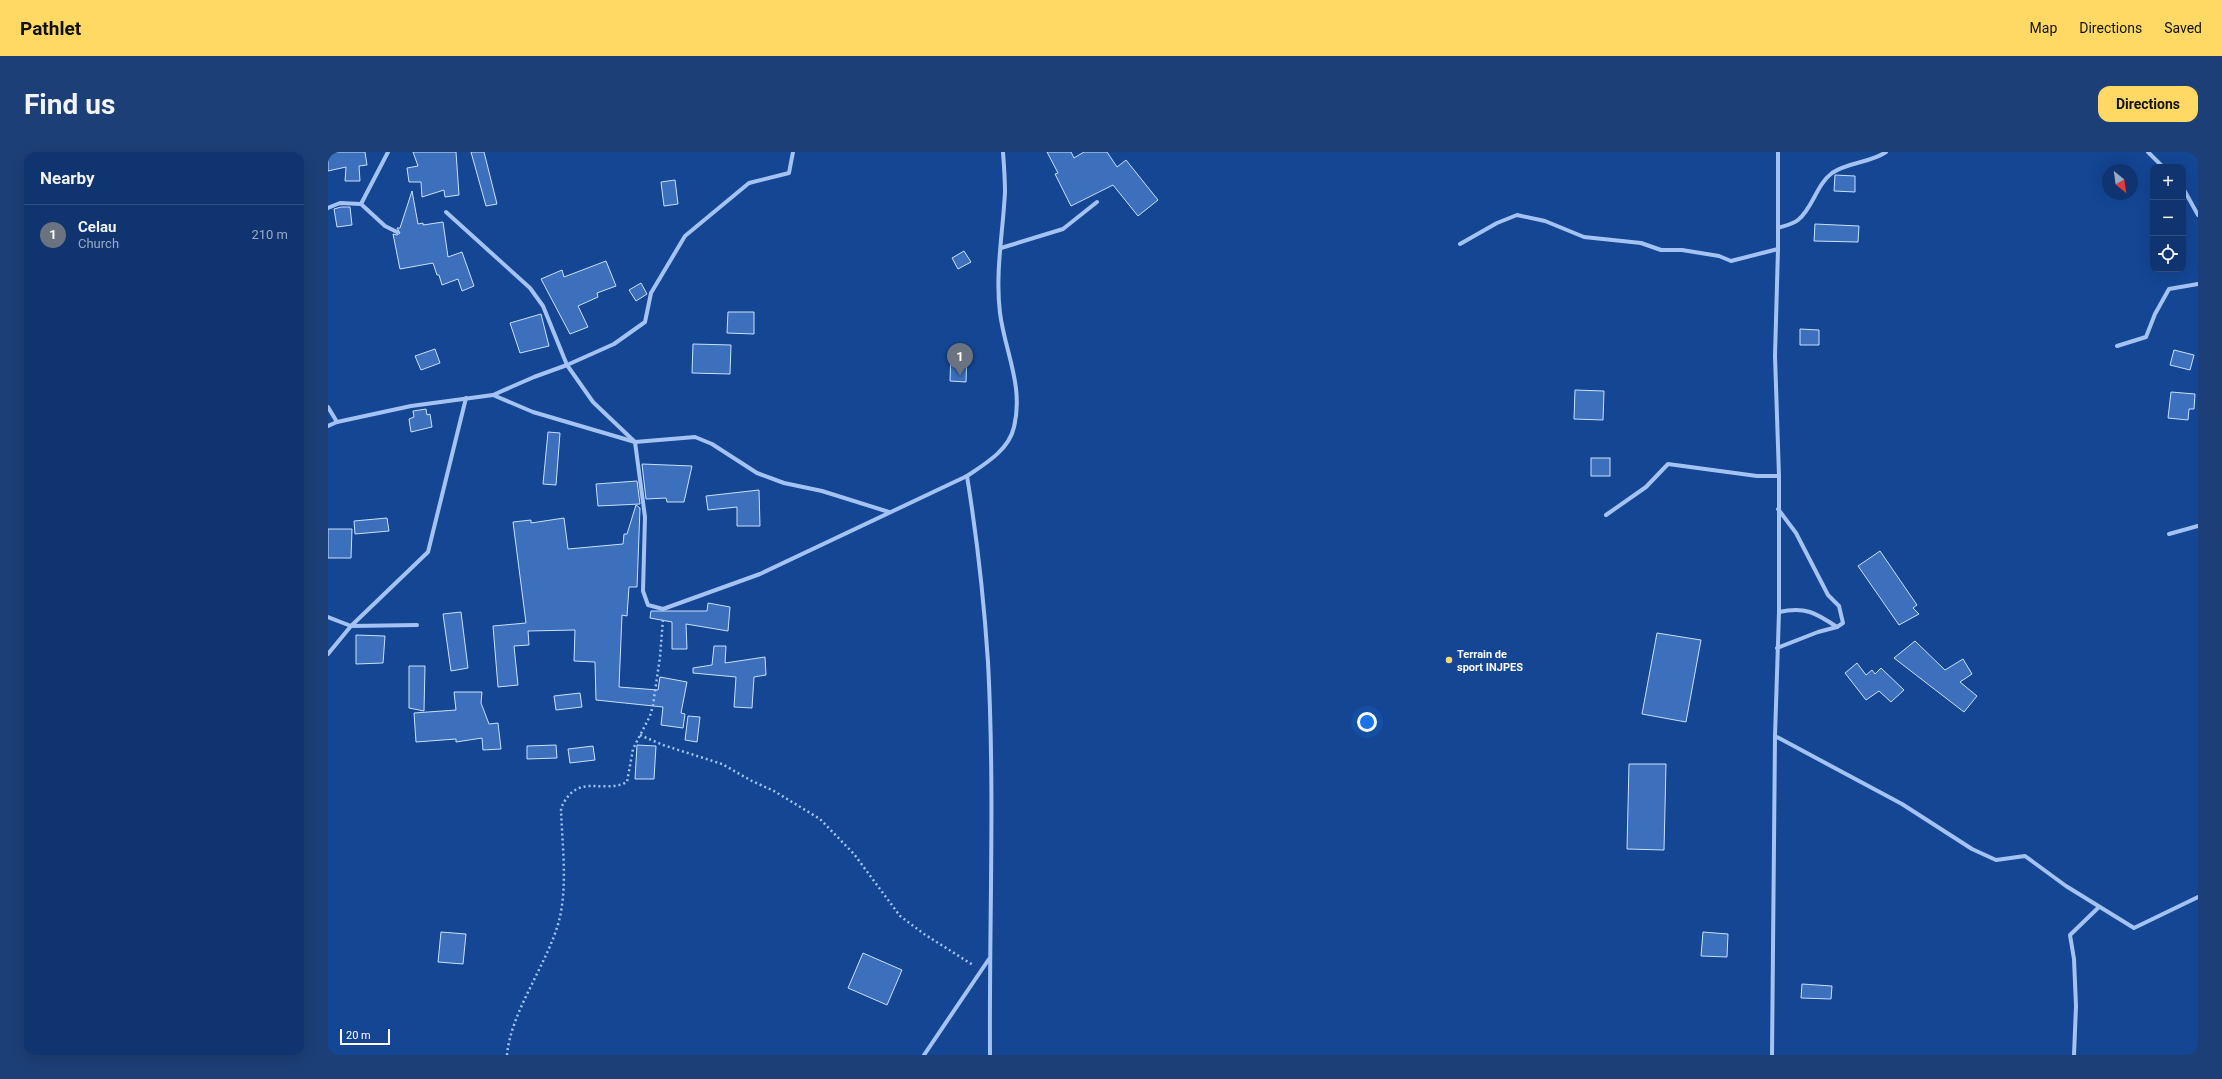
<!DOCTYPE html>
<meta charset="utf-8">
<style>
:root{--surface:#0f346f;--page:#1d3f77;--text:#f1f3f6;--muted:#9baac3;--line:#2f4f82;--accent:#ffd964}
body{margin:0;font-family:Roboto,sans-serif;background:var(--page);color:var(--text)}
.controls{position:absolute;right:12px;top:12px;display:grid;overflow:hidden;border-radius:8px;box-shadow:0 4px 16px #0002}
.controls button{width:36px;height:36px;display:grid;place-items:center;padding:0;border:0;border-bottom:1px solid var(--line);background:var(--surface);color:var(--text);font:20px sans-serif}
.compass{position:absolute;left:1774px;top:12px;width:36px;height:36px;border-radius:50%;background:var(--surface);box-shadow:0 4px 16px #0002;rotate:151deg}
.scale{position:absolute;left:12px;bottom:10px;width:50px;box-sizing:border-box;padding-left:4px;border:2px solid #fff;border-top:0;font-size:11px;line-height:14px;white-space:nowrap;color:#fff;-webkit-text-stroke:3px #144694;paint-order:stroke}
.you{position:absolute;left:1039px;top:570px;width:14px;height:14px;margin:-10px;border:3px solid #fff;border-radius:50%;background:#1a73e8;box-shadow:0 0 0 6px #1a73e833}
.badge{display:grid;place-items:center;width:26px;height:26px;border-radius:50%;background:var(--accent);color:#fff;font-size:13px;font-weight:700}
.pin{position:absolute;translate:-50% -33px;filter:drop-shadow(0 1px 2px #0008)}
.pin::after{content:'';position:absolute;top:21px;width:14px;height:12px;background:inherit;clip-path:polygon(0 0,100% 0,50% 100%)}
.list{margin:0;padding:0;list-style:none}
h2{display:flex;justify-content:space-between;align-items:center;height:52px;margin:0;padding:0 16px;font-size:17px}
h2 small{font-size:13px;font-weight:400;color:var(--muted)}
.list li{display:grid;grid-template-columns:26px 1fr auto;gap:12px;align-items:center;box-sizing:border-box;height:60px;padding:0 16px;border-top:1px solid var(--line)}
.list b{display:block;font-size:15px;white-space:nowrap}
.list p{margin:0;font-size:13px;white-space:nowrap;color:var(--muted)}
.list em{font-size:13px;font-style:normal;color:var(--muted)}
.icon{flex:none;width:22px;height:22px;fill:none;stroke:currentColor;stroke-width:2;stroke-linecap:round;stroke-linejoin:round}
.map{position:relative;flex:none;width:1870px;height:903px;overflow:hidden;border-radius:12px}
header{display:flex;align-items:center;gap:24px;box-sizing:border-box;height:56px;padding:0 20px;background:var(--accent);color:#111}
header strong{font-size:19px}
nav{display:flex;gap:22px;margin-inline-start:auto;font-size:14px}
.intro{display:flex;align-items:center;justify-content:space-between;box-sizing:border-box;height:96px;padding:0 24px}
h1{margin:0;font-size:28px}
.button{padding:10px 18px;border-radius:12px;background:var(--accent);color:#111;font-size:14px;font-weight:700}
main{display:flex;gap:24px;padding:0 24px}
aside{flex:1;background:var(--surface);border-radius:12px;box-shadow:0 4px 16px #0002}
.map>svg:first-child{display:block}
.building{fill:#3d70bc;stroke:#cbdffc}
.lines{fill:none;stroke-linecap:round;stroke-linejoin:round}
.path{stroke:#a4c3f2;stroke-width:2.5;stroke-dasharray:2 3;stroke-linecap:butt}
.minor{stroke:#a4c3f2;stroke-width:4}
.poi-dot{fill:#ffd964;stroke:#144694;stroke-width:1.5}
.labels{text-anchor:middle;stroke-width:4;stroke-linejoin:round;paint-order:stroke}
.poi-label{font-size:11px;font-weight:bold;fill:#fff;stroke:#144694;text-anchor:start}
</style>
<header>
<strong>Pathlet</strong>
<nav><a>Map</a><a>Directions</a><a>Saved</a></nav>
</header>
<div class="intro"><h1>Find us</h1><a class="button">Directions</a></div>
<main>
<aside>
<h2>Nearby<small></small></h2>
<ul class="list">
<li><span class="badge" style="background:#6b7280">1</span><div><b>Celau</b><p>Church</p></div><em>210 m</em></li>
</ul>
</aside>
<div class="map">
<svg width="1870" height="903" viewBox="0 0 1870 903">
<rect width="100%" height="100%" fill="#144694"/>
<g class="building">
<path d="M0,0h37l2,13 -8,1 1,15h-15l1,-14 -18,4z"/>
<path d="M85,0h43l3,43 -14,2 -1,-7 -22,7 -1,-15h-12l-2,-14 11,-2z"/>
<path d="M143,0h13l13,52 -11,2z"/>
<path d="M719,0h24l3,6 10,-6h23l10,15 9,-7 32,40 -20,16 -25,-31 -42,21 -16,-32 3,-1z"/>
<path d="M1507,23l20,1v16l-21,-1z"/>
<path d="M347,28l3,24 -14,2 -3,-24z"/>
<path d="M84,39l6,33 5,-1v2l20,-3 5,35 14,-5 12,34 -12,5 -4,-12 -16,6 -3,-10h-2l-4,-12 -33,6 -7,-35 4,1 3,-2 -3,-5h3z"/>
<path d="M13,55h9l2,18 -15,2 -3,-18z"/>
<path d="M1487,72l44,2 -1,16 -44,-1z"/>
<path d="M636,99l7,11 -13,7 -6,-11z"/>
<path d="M278,109l10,25 -19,7 1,4 -20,9 10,21 -18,7 -29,-55 21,-9 2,7z"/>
<path d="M313,131l6,11 -11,7 -7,-11z"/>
<path d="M400,160h26v22l-27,-1z"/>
<path d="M213,162l8,32 -29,7 -10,-30z"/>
<path d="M1472,177l19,1v15h-19z"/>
<path d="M365,192l38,1 -1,29 -38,-1z"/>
<path d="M107,197l5,14 -19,7 -6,-14z"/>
<path d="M623,197h16l-1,33 -16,-1z"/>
<path d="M1846,198l20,5 -4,15 -20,-5z"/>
<path d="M1247,238l29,1 -1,29 -29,-1z"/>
<path d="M1843,240l24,2 -1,15h-5l-1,11 -20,-2z"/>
<path d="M98,257l1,6 3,-1 2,13 -21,5 -2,-13 5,-2 -1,-6z"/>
<path d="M220,280l12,1 -4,52 -13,-1z"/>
<rect x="1263" y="306" width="19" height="18"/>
<path d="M314,312l50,2 -8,36h-17l-1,-4 -20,1z"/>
<path d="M309,329l3,23 -42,2 -2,-22z"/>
<path d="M431,338l1,36h-23v-19l-29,3 -2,-14z"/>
<path d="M308,353l4,3 -3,79h-8l-2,29 -5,-1 -3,72 39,3 2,-13 27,5 -6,31 4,1 -2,14 -22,-3 2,-18 -67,-7 -1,-38 -21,-1 1,-31 -47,1 1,14 -15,1 4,39 -20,2 -5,-61 33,-3 -13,-101 18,-2v3l33,-5 4,31 55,-5 1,-10h3z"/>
<path d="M59,366l2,13 -34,3 -1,-13z"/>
<path d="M0,377h24l-1,29h-23z"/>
<path d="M1552,399l37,54 -4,3 6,6 -20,11 -41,-59z"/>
<path d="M380,451l22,4 -2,24 -42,-7 1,25h-15v-27l-22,-4 1,-7h56z"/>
<path d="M133,460l7,56 -17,3 -8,-57z"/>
<path d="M1329,481l44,7 -15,82 -44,-8z"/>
<path d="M28,483l29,1 -2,27 -27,1z"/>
<path d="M1587,489l30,29 18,-11 9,15 -12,8 17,14 -13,16 -70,-54z"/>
<path d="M386,494h12l-1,17 40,-6 1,18 -12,2 -2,31 -18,-1 2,-30 -43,-4v-5l19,-3z"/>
<path d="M1529,511l9,12 6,-5 3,4 6,-6 23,22 -13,12 -12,-11 -13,9 -21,-27z"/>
<path d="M81,514h16l-1,45 -15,-3z"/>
<path d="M126,540h28l-1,11 8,21 9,-1 3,26 -18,1 -1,-12 -26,4v-3l-40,3 -2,-29 42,-3z"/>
<path d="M252,541l2,14 -26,3 -2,-14z"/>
<path d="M360,564l12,1 -3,25 -12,-2z"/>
<path d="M228,593l1,13 -30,1v-13z"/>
<path d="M309,593l19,1 -2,33h-19z"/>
<path d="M265,594l2,14 -25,3 -2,-14z"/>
<path d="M1301,612h37l-2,86 -37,-1z"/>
<path d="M113,780l25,2 -3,30 -25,-2z"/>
<path d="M1375,780l25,2 -1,23 -26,-1z"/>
<path d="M535,801l39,17 -15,35 -39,-17z"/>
<path d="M1474,832l30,2 -1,13 -30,-1z"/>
</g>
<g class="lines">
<g class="path">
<path d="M312,583l23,10 59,19 30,17 22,10 46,28 34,35 46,62 24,18 49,31"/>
<path d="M179,903c4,-44 40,-90 52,-134 9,-36 3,-76 2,-113 17,-37 41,-13 66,-26l6,-33 17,-33 3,-11 7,-48 3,-38"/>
</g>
<g class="minor">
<path d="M465,0l-4,21 -40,10 -64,53 -34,57 -6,29 -31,22 -47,21 26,37 42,40 60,-5 17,7 45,29 27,10 38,8 67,21"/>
<path d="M1820,0l15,15"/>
<path d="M1855,36l15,27"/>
<path d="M33,52l27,-52"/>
<path d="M0,56l12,-5 21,1 24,22 12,6"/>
<path d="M1450,76c6,-2 15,-4 20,-8 15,-12 18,-35 34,-47 16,-11 38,-10 54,-21"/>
<path d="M1132,92l37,-21 20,-8 28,6 39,16 57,6 20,7h21l37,6 12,5 47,-12"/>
<path d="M673,96l62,-19 34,-27"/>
<path d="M1789,194l29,-9 9,-23 14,-25 29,-5"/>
<path d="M165,243l40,17 102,30 10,75 -2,74 5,14 15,4 97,-35 207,-98c18,-12 42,-26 47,-49 10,-41 -9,-75 -14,-114 -5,-40 3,-81 5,-121 0,-14 -1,-27 -2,-40"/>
<path d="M0,255l9,15 74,-16 82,-11 41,-18 33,-12 -24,-59 -13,-18 -84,-76"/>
<path d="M0,274l9,-4"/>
<path d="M639,324c10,62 17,124 21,186 7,131 1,262 2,393"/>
<path d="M1450,357l18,24 32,62 11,11 4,17 -6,4c-21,-14 -32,-21 -58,-15"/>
<path d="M1278,363l40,-28 22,-23 89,12h22"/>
<path d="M1841,382l29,-8"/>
<path d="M0,465l23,9 66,-1"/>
<path d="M1449,496l41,-16 19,-5"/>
<path d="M0,502l23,-28 77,-74 38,-154"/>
<path d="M1447,584l127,68 70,45 24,11 29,-4 41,30 68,42 64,-31"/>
<path d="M596,903l65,-96"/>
<path d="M1444,903l3,-319 4,-124v-136l-4,-120 3,-107v-97"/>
<path d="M1746,903l2,-49 -2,-47 -4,-24 29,-28"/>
</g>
</g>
<circle class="poi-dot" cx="1121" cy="508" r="4"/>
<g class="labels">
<g class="poi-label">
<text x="1129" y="506">Terrain de<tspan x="1129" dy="13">sport INJPES</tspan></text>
</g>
</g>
</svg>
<div class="controls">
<button>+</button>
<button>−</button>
<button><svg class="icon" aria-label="locate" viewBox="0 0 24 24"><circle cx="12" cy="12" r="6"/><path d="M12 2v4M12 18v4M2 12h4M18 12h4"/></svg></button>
</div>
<svg class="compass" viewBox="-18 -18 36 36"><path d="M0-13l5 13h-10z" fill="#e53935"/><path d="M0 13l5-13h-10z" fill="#9baac3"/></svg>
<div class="scale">20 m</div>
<div class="you"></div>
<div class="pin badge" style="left:632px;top:224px;background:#6b7280">1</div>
</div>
</main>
